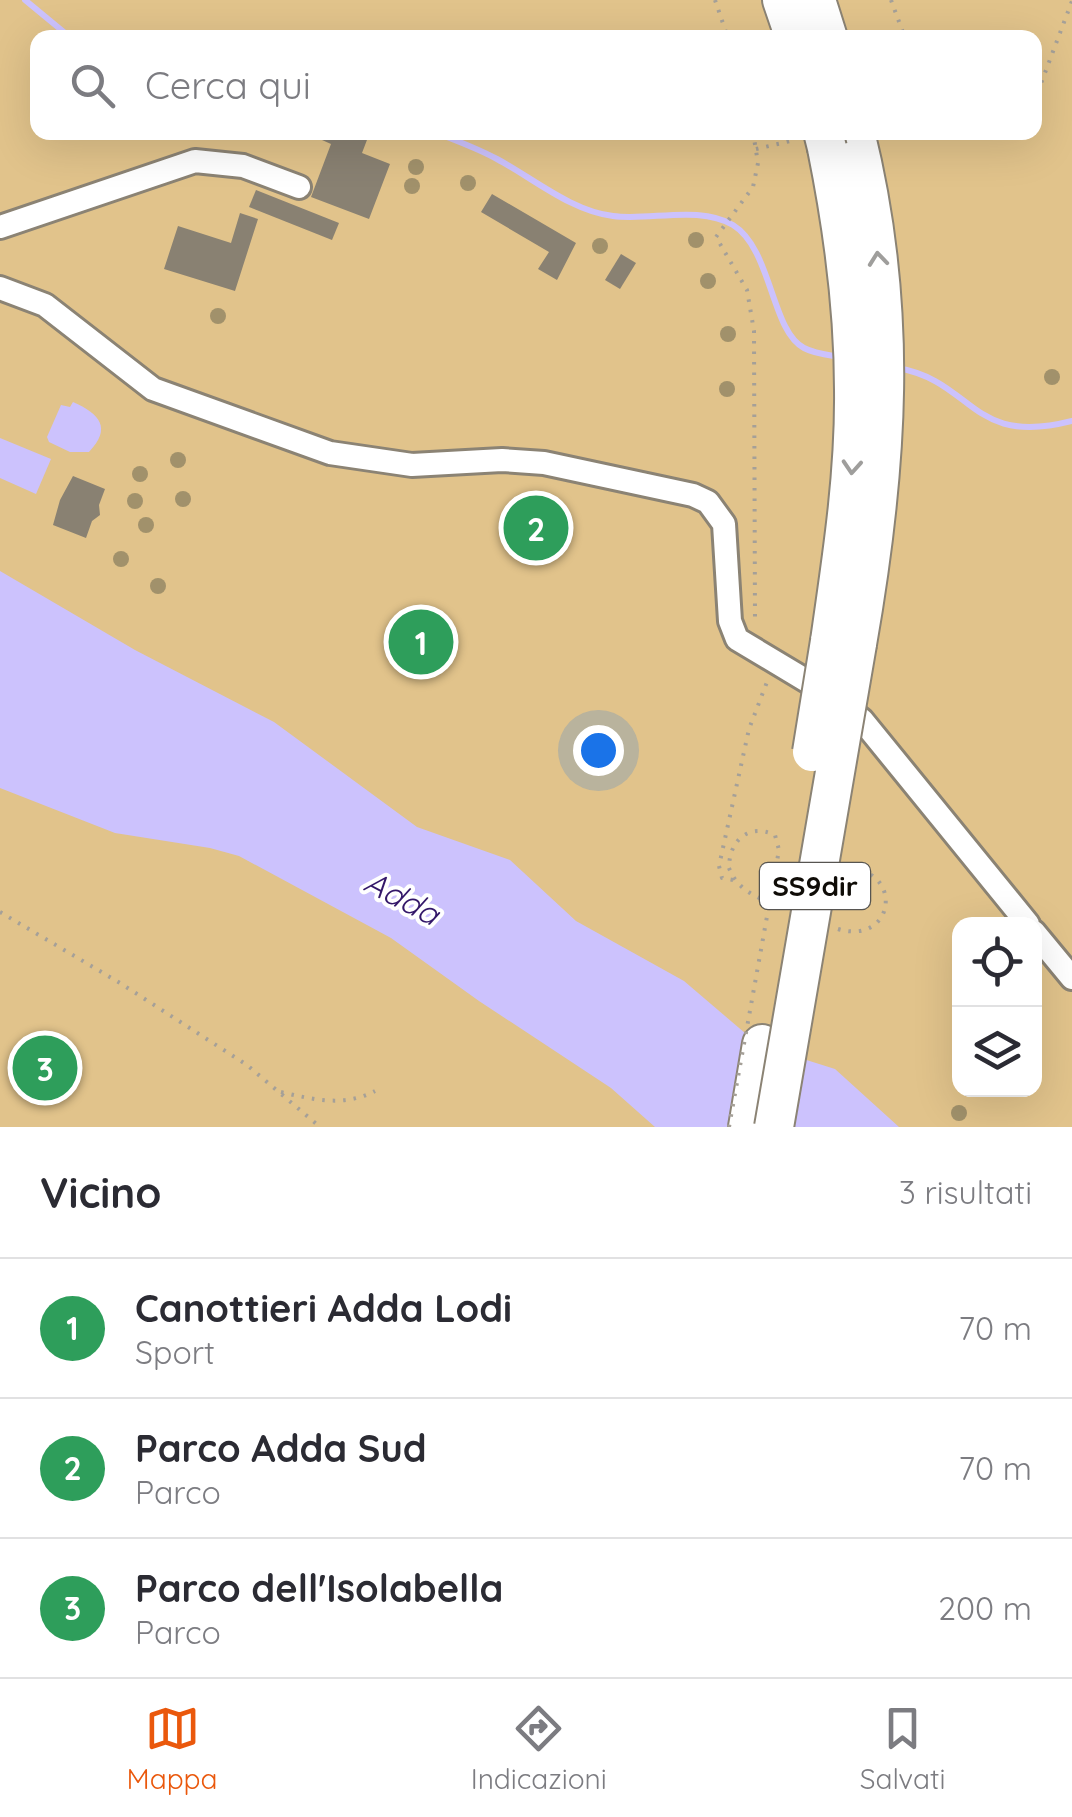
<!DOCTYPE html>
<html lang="it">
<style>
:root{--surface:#fff;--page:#f2f2f3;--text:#2b2b33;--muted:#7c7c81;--line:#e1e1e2;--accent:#ea580c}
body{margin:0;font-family:Quicksand,sans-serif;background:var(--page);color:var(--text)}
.controls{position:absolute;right:30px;bottom:30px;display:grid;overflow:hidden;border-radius:20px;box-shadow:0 10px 40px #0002}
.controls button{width:90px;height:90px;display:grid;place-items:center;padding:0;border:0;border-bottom:2px solid var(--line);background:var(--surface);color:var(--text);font:50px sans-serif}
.you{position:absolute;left:598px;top:750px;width:35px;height:35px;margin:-25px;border:8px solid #fff;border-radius:50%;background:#1a73e8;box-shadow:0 0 0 15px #1a73e833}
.badge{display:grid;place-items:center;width:65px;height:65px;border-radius:50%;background:var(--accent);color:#fff;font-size:32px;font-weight:700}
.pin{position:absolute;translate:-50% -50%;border:5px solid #fff;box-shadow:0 2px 10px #0006}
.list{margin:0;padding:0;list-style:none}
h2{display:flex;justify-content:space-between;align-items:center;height:130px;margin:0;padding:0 40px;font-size:42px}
h2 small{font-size:32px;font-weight:400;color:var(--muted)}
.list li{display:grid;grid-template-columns:65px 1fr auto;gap:30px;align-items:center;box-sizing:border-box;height:140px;padding:0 40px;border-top:2px solid var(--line)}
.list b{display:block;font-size:38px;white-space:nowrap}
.list p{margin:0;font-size:32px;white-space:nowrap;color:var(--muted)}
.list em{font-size:32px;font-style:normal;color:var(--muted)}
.icon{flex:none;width:55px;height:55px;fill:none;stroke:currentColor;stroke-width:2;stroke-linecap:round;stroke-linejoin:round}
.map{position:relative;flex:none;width:1072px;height:1127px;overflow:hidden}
.search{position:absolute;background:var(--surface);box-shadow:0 10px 40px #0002;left:30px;right:30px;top:30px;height:110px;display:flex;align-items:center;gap:25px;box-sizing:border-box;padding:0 35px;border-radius:20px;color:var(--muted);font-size:38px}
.sheet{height:550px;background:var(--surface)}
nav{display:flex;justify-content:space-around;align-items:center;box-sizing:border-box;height:140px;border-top:2px solid var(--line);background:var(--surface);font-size:28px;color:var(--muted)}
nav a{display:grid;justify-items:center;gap:5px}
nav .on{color:var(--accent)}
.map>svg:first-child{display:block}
.green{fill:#e1c38b;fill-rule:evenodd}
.water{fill:#ccc2fd}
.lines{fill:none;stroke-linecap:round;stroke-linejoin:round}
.stream{stroke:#ccc2fd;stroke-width:6}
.building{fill:#898172}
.minor-casing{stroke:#8b8374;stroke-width:28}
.trunk-casing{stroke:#8b8374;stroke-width:42}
.path{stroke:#a5a098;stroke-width:4;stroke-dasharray:2.5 8;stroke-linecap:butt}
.minor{stroke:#fff;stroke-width:22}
.trunk{stroke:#fff;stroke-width:38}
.trunk-bridge-casing{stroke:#8b8374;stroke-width:42;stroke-linecap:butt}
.path-bridge{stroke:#a5a098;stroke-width:4;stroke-dasharray:2.5 8;stroke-linecap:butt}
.trunk-bridge{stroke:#fff;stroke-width:38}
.tree{fill:#a1916b}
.oneway{stroke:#9f9e9c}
.labels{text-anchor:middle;stroke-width:8;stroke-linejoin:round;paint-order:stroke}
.shield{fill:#fff;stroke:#575551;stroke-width:2.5}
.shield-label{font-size:28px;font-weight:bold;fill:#0f0c07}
.water-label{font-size:32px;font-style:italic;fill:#331769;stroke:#fff}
</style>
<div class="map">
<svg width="1072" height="1127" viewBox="0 0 1072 1127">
<rect width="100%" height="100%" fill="#fef8ee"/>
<path class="green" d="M0,0h1072v1127h-1072zM38,38h996v94h-996zM960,924h74v166h-74z"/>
<g class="water">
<path d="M73,402c27,12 39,26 16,50h-19l-21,-10 -2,-5 14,-32 9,2z"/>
<path d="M0,438l51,21 -15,35 -36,-16z"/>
<path d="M0,571l135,79 139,72 143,105 93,33 66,61 108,60 75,64 76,24 64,58h-244l-44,-39 -132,-87 -88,-63 -152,-82 -29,-8 -95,-15 -115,-45z"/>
</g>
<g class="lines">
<g class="stream">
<path d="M25,0l40,33 11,5"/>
<path d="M434,132c21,8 43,16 63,27 36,19 74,52 116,57 37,5 86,-11 120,9 39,24 38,106 71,123 11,6 25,7 37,9"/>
<path d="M898,368c77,14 72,79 174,53"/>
</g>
</g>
<g class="building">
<path d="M304,132h66l-8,21 28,11 -21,55 -58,-22 20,-53z"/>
<path d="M256,190l83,33 -7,17 -83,-33z"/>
<path d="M492,194l84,49 -19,37 -19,-11 11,-17 -68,-40z"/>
<path d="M240,213l18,6 -23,72 -71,-22 14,-43 53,17z"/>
<path d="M621,254l15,9 -16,26 -15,-9z"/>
<path d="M73,476l32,13 -6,16 1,10 -8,6 -6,17 -33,-13 7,-25z"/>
</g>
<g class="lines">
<defs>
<g id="minor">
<path d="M0,227l195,-66 48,5 56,21"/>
<path d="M0,288l45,17 108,84 177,64 82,12 90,-5 42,3 149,32 15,7 16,22 6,97 7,18 95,57 30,24 166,204"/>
<path d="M1034,932l38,46"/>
</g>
<g id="trunk">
<path d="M782,0l13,38"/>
<path d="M816,0l12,38"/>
<path d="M855,132c44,177 33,335 2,512"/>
<path d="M827,148c16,79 27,161 27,242 1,84 -12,168 -24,251"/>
<path d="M748,1127l14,-83"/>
</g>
</defs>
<use href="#minor" class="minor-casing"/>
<use href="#trunk" class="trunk-casing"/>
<g class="path">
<path d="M715,0l13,38"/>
<path d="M891,0l14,38"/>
<path d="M1034,102l38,-101"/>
<path d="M1034,129l5,8"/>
<path d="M753,132l5,31 -5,24 -37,50 31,53 7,41 1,288"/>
<path d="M756,149l39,-9"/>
<path d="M729,868c9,24 32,31 54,40"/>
<path d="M733,880l-11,-2 -3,-12 30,-137 18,-47"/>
<path d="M0,912l120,71 127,82 73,62"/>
<path d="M838,929c57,17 67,-60 8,-61"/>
<path d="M281,1092c34,8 63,15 94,-1"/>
</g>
<use href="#minor" class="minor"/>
<use href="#trunk" class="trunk"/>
<defs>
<g id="trunk-bridge">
<path d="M823,132l4,16"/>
<path d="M812,752l18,-111"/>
<path d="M774,1127l83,-483"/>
</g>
</defs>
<use href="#trunk-bridge" class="trunk-bridge-casing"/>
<path class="path-bridge" d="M729,1127l50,-277 -4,-15c-26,-12 -46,5 -46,33"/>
<use href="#trunk-bridge" class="trunk-bridge"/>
</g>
<g class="tree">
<circle cx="416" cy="167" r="8"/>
<circle cx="468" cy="183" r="8"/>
<circle cx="412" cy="186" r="8"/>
<circle cx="696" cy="240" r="8"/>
<circle cx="600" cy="246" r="8"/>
<circle cx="708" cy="281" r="8"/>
<circle cx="218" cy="316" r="8"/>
<circle cx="728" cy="334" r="8"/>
<circle cx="1052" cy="377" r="8"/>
<circle cx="727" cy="389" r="8"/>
<circle cx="178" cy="460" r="8"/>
<circle cx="140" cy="474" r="8"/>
<circle cx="183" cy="499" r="8"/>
<circle cx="135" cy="501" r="8"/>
<circle cx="146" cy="525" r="8"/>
<circle cx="121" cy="559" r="8"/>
<circle cx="158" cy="586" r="8"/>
<circle cx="959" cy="1113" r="8"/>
</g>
<defs><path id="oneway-chevron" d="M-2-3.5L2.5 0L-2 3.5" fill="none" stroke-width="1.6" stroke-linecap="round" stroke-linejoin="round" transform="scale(2.5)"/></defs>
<g class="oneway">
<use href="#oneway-chevron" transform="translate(878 259) rotate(-96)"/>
<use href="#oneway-chevron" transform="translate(852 467) rotate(94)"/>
</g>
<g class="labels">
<rect class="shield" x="760" y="863" width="110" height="46" rx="8"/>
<g class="shield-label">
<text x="815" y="896">SS9dir</text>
</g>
<g class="water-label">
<text transform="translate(402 898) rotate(28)" y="11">Adda</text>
</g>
</g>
</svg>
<div class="controls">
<button><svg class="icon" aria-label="locate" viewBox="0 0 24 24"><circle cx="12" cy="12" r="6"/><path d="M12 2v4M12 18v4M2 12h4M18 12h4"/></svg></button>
<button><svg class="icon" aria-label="layers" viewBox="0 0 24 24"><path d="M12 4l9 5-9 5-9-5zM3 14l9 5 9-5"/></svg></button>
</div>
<div class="you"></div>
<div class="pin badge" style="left:421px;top:642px;background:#2e9e5b">1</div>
<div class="pin badge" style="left:536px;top:528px;background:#2e9e5b">2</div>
<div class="pin badge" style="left:45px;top:1068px;background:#2e9e5b">3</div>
<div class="search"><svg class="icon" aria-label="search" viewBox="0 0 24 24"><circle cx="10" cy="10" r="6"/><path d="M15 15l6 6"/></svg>Cerca qui</div>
</div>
<section class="sheet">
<h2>Vicino<small>3 risultati</small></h2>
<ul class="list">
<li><span class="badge" style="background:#2e9e5b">1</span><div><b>Canottieri Adda Lodi</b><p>Sport</p></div><em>70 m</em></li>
<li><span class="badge" style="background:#2e9e5b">2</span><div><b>Parco Adda Sud</b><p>Parco</p></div><em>70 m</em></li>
<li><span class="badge" style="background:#2e9e5b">3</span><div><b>Parco dell'Isolabella</b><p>Parco</p></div><em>200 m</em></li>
</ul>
</section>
<nav>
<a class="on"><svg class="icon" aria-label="map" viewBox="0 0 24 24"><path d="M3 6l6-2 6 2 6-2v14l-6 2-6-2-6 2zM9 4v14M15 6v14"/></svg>Mappa</a>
<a><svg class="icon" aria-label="directions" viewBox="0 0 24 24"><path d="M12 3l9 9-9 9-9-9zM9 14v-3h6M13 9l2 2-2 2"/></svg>Indicazioni</a>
<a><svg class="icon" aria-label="saved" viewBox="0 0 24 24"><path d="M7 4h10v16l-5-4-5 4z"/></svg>Salvati</a>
</nav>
